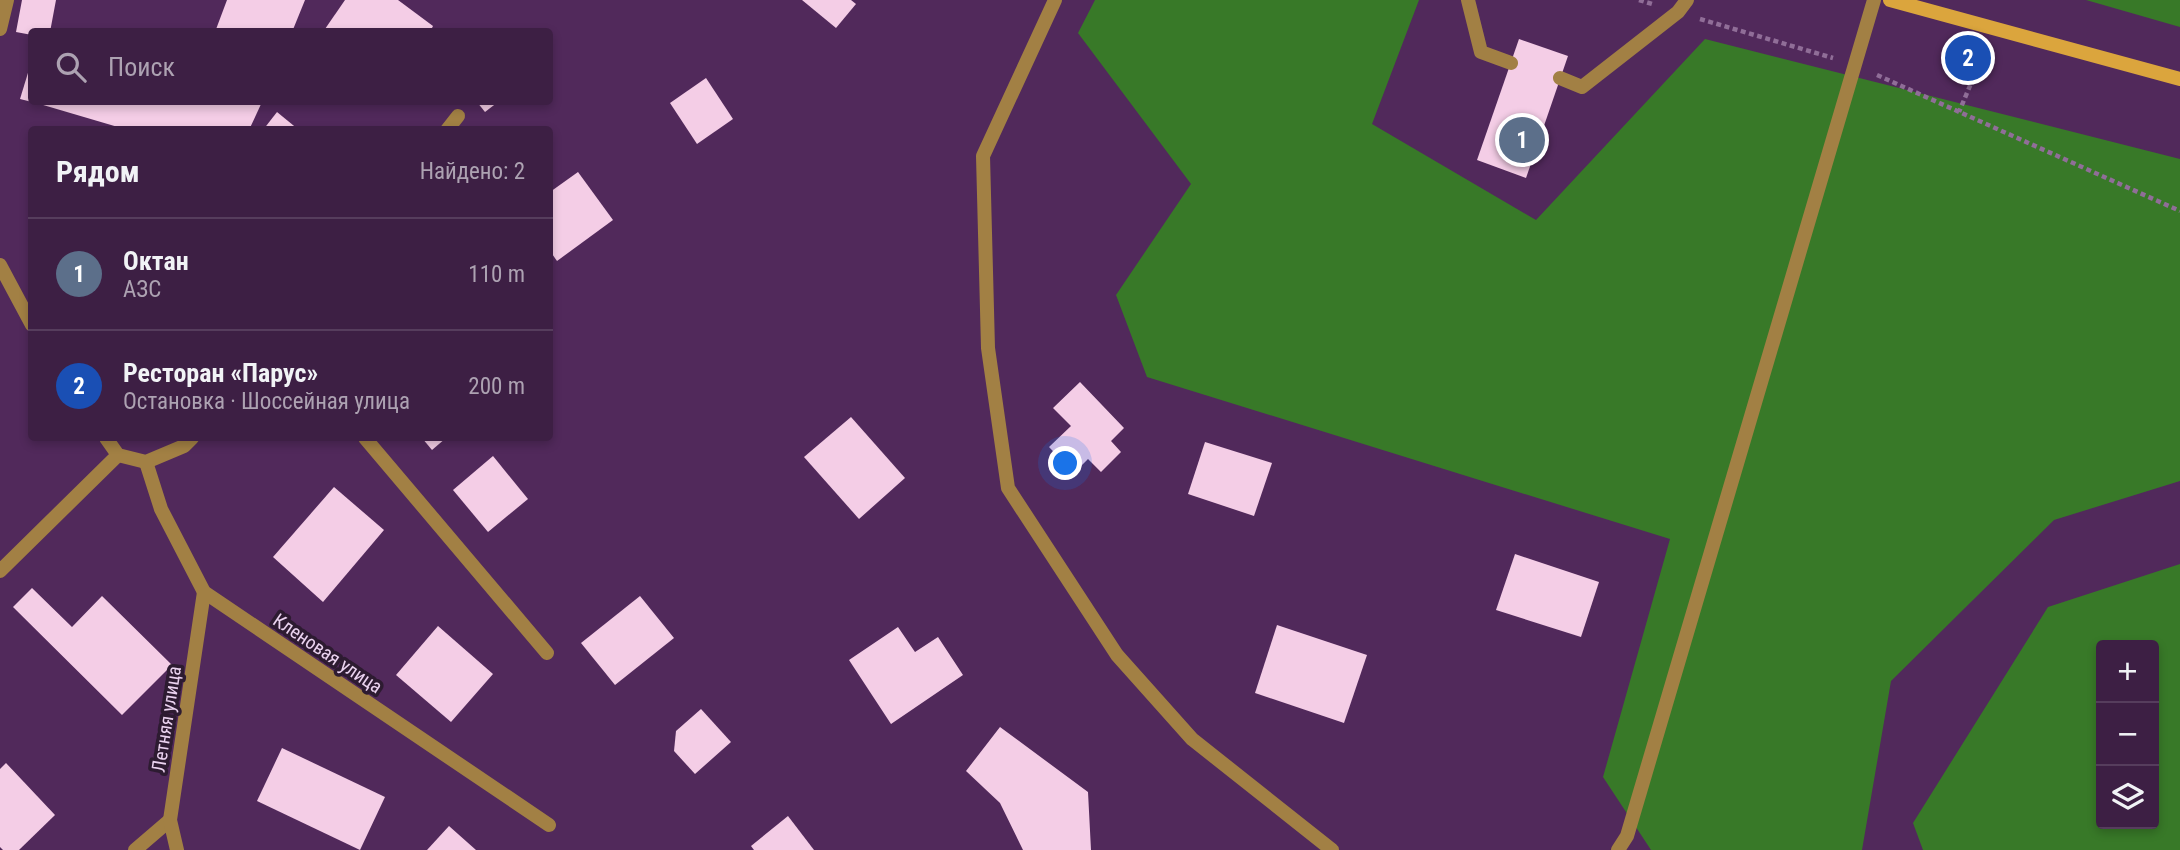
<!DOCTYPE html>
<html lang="ru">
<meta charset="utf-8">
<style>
:root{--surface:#3d1f44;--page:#44274b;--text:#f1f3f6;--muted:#ada2b2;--line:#563d5d;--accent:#ea580c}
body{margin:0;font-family:"Roboto Condensed",sans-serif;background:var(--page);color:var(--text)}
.controls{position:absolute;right:21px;bottom:21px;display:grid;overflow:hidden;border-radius:7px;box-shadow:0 4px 10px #0003}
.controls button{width:63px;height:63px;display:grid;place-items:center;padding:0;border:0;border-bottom:2px solid var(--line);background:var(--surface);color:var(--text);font:35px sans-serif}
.you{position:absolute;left:1066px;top:464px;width:24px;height:24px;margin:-18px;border:5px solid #fff;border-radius:50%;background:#1a73e8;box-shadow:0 0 0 10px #1a73e833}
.badge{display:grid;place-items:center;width:46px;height:46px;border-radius:50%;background:var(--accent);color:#fff;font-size:23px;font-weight:700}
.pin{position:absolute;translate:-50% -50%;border:4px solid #fff;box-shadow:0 2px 7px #0006}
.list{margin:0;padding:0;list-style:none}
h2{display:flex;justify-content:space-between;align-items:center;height:91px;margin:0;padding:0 28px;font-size:30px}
h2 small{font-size:23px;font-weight:400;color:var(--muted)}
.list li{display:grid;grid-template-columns:46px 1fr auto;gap:21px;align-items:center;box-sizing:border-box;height:112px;padding:0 28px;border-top:2px solid var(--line)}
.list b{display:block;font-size:26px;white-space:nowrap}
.list p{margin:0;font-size:23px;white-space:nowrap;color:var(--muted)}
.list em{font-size:23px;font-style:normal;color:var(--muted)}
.icon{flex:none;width:38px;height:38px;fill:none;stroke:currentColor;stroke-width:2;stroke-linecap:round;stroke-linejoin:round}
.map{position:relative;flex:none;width:2180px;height:850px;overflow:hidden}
.search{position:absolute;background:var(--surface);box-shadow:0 4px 10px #0003;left:28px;top:28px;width:525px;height:77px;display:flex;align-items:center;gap:18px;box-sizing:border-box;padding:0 24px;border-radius:7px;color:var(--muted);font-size:26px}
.panel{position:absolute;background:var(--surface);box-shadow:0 4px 10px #0003;left:28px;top:126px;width:525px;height:315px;border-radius:7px}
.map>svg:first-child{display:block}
.green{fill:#387928;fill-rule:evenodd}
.building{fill:#f4cde6}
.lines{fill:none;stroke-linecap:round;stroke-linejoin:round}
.path{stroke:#906e98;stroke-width:4.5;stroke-dasharray:5 3.5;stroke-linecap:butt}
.lane{stroke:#a28044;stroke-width:14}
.street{stroke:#a28044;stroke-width:14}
.secondary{stroke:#dba53d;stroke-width:14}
.labels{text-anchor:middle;stroke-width:7;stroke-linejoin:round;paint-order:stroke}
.street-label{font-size:19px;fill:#ebd3f0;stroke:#2d1b31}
</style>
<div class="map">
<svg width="2180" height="850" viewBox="0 0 2180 850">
<rect width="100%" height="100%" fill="#51295b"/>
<g class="green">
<path d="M1095,0h324l-47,124 164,96 169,-181 475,120v322l-126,39 -163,161 -29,169h-211l-48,-73 67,-238 -523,-162 -31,-82 75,-111 -113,-151z"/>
<path d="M2086,0h94v27z"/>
<path d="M2180,564v286h-257l-10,-27 135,-216zM2101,645h53v179h-53z"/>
</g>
<g class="building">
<path d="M22,0h34l-6,32h-18v3l-16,-3z"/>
<path d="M227,0h78l-13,32h-77z"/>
<path d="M345,0h53l35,26 -3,6h-102l-3,-3z"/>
<path d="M802,0h49l5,4 -20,24z"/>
<path d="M1519,39l49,17 -42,122 -49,-18z"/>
<path d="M31,63h1v39l-12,-3z"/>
<path d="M706,78l27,41 -36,25 -27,-41z"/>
<path d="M33,102h229l-13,28h-121z"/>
<path d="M477,102h21l-13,10z"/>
<path d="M277,112l22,18h-36z"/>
<path d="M578,172l35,48 -56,41 -7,-10v-59z"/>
<path d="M1080,382l44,46 -13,13 10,11 -20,20 -13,-13 -14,14 -25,-26 22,-21 -18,-18z"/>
<path d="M851,417l54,61 -46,41 -55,-62z"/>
<path d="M422,438h24l-14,12z"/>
<path d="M1205,442l67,21 -18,53 -66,-22z"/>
<path d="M493,456l35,43 -40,33 -35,-42z"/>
<path d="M334,487l50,43 -61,72 -50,-45z"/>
<path d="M1515,554l84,28 -18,55 -85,-27z"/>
<path d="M32,588l40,39 30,-31 70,69 -50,50 -109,-108z"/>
<path d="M640,596l34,42 -59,47 -34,-42z"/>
<path d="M1277,625l90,30 -23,68 -89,-30z"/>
<path d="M438,626l55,48 -42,48 -55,-47z"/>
<path d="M898,627l17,25 23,-15 25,38 -72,49 -42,-64z"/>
<path d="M701,709l30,33 -36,32 -21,-23 2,-20z"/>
<path d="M1000,727l88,65 3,58h-68l-23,-47 -34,-32z"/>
<path d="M282,748l103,49 -25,53 -103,-49z"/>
<path d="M6,763l49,52 -36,35h-16l-3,-3v-78z"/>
<path d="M788,816l26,34h-60l-3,-4z"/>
<path d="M449,826l27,24h-49z"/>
</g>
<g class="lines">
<g class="path">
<path d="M1639,0l13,4"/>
<path d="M1700,19l133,39"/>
<path d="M1954,59l23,10 -18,43"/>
<path d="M1877,75l303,136"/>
</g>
<g class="lane">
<path d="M1055,0l-72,156 5,192 20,140 109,167 75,84 140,111"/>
<path d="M1468,0l13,52 30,11"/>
<path d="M1560,78l22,9 96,-75 9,-12"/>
<path d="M365,438l182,215"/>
<path d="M0,571l118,-116"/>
<path d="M135,850l35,-30"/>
<path d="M1618,850l9,-14 247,-836"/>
</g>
<g class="street">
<path d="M0,29l7,-29"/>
<path d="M447,130l11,-14"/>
<path d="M0,265l32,60"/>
<path d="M106,438l12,17 28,7 38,-16 8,-8"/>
<path d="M146,462l15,47 43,83 345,233"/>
<path d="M177,850l-7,-30 34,-228"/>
</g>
<path class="secondary" d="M1890,0l290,79"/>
</g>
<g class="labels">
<g class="street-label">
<text transform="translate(328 653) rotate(34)" y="7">Кленовая улица</text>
<text transform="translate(166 719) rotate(-81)" y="7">Летняя улица</text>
</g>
</g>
</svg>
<div class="controls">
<button>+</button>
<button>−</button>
<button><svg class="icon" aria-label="layers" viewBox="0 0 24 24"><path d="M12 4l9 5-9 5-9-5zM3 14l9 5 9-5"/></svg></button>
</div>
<div class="you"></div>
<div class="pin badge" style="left:1522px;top:140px;background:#5c6f8a">1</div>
<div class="pin badge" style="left:1968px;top:58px;background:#1a4fb4">2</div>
<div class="search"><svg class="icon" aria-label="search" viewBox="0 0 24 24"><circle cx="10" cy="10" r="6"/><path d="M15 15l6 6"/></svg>Поиск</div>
<section class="panel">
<h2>Рядом<small>Найдено: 2</small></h2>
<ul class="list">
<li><span class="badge" style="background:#5c6f8a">1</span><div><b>Октан</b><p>АЗС</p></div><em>110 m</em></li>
<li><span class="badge" style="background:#1a4fb4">2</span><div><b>Ресторан «Парус»</b><p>Остановка · Шоссейная улица</p></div><em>200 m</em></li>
</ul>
</section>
</div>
